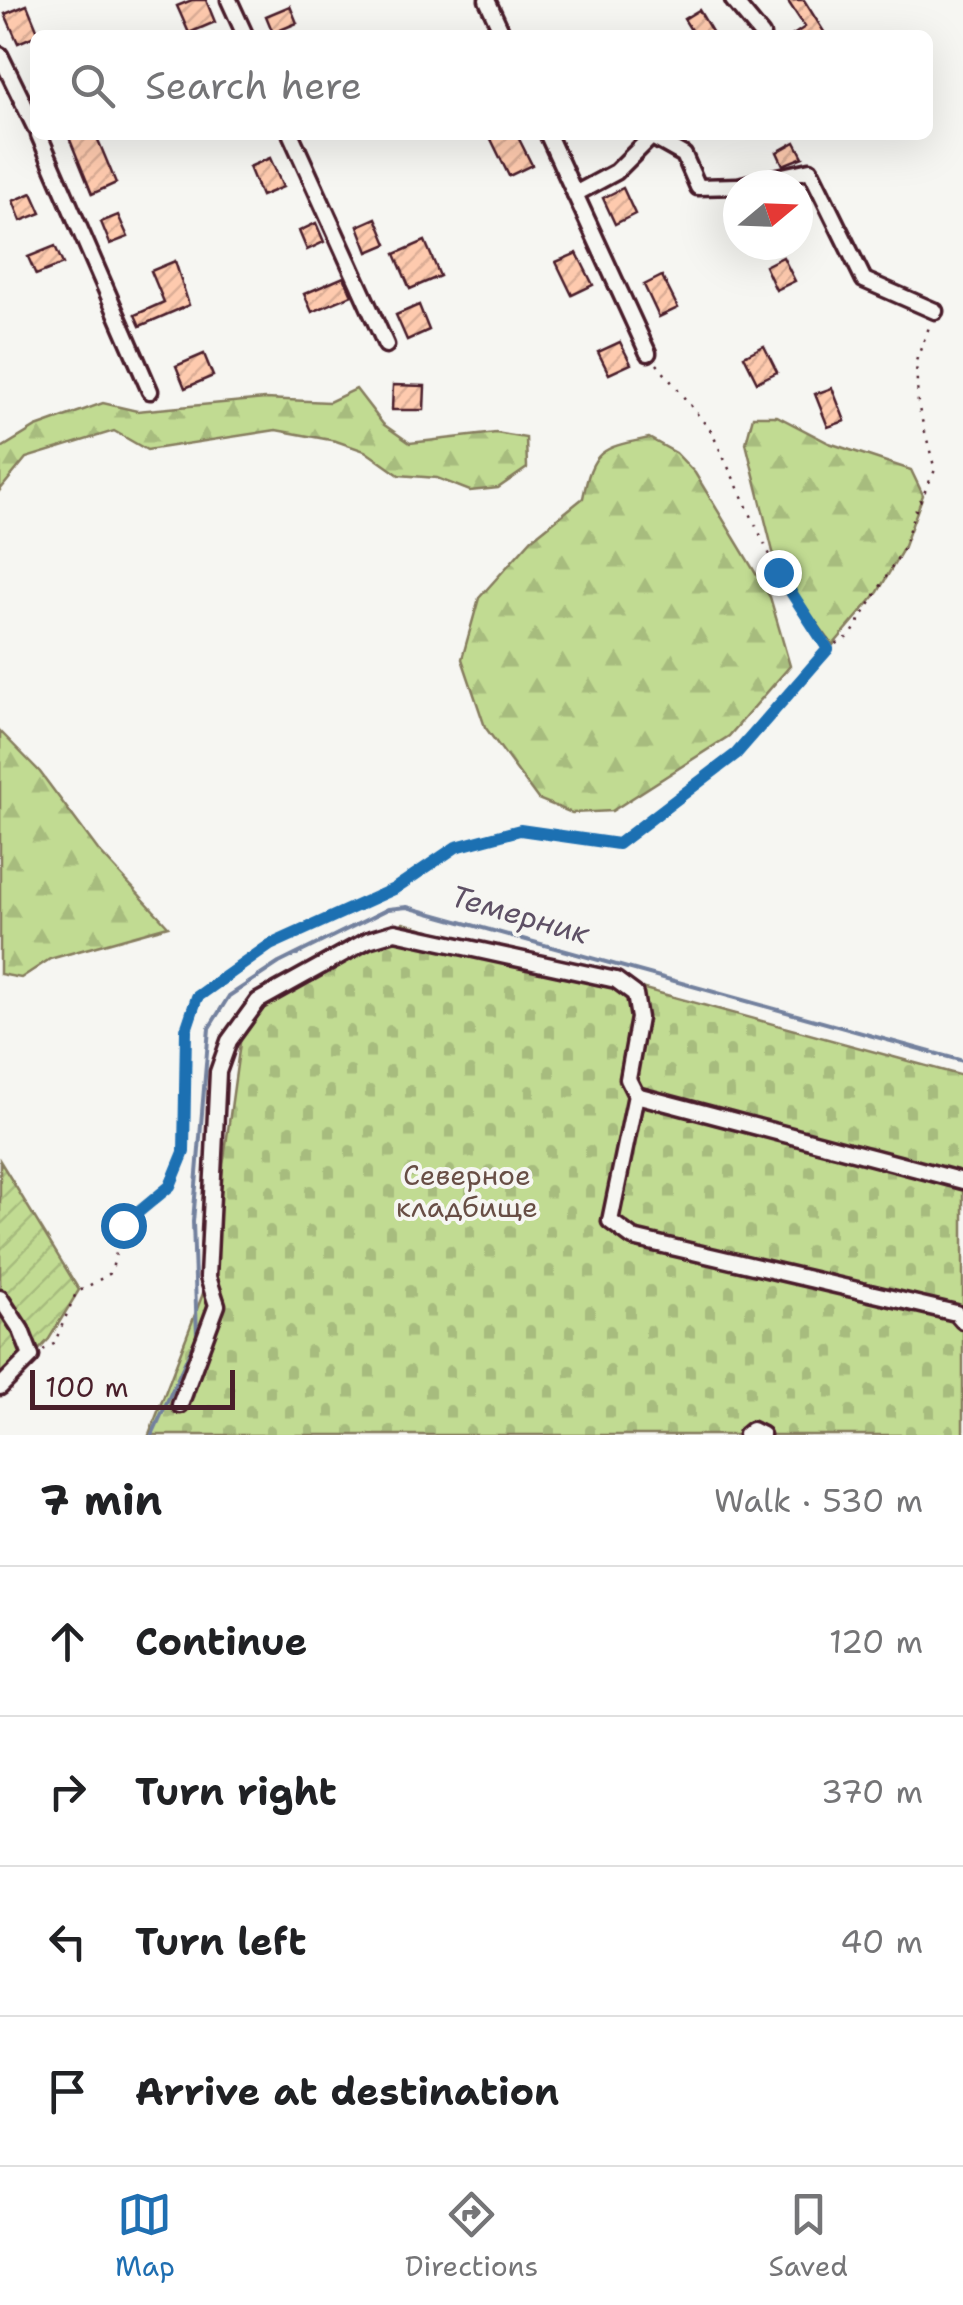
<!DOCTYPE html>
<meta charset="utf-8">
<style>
:root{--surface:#fff;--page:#f2f2f2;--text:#202124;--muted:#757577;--line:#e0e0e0;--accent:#1f6fb2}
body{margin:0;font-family:"Shantell Sans",sans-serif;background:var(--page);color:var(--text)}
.compass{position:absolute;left:723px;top:170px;width:90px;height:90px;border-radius:50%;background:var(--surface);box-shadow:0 10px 40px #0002;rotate:71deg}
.scale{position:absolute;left:30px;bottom:25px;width:205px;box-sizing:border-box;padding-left:10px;border:5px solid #4a1f2b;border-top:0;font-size:28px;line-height:35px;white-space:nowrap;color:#4a1f2b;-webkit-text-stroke:8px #f6f6f2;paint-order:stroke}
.stop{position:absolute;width:30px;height:30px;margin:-22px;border:8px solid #1f6fb2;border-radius:50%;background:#fff}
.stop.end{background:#1f6fb2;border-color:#fff;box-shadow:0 2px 10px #0008}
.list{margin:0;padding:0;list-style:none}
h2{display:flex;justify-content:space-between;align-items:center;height:130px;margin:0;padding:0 40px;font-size:42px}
h2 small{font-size:32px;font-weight:400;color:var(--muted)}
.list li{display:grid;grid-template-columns:65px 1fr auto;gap:30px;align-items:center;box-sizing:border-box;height:150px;padding:0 40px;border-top:2px solid var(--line)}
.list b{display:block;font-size:38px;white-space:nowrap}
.list em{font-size:32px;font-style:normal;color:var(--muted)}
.icon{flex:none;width:55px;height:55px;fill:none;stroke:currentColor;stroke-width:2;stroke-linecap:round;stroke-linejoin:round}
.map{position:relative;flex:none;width:963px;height:1435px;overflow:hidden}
.search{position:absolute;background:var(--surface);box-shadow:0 10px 40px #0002;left:30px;right:30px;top:30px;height:110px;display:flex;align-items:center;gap:25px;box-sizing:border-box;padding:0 35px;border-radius:15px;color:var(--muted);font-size:38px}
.sheet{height:730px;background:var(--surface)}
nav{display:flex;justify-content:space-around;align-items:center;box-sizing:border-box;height:140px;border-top:2px solid var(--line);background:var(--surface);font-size:28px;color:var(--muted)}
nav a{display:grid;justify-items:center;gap:5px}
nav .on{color:var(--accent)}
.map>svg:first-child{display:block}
.forest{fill:url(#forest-firs);stroke:#867d5e;stroke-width:2.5}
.cemetery{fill:url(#cemetery-stones);stroke:#867d5e;stroke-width:2.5}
.garden{fill:url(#garden-furrows);stroke:#867d5e;stroke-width:2.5}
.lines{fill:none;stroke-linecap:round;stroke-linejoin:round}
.stream{stroke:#73819e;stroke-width:4}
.building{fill:url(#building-hatch);stroke:#4a1f2b;stroke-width:2.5}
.minor-casing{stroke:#4a1f2b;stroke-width:21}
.path{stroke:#4a1f2b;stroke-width:2.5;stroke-dasharray:2.5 8;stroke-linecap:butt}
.minor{stroke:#f6f6f2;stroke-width:14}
.route{stroke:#1f6fb2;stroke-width:12}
.labels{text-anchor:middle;stroke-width:8;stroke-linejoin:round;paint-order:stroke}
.park-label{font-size:28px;fill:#684e45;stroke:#f6f6f2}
.water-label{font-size:30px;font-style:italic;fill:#5e5065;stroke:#f6f6f2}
</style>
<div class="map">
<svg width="963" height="1435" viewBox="0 0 963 1435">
<defs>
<pattern id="forest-firs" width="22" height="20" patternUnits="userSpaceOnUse" patternTransform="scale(2.5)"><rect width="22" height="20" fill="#c1db92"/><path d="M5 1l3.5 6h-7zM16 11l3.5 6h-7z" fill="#a7bc7e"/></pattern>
<pattern id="cemetery-stones" width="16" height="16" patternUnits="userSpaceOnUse" patternTransform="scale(2.5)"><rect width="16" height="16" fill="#c1db92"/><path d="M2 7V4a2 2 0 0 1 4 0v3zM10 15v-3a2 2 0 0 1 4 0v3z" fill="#a7bc7e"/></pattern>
<pattern id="garden-furrows" width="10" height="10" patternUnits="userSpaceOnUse" patternTransform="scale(2.5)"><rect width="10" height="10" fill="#c1db92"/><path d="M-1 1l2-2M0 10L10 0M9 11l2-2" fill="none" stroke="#a7bc7e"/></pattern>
<pattern id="building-hatch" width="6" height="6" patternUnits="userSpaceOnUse" patternTransform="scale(2.5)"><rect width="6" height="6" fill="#fecaae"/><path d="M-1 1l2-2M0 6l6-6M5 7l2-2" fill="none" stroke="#dbad96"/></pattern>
</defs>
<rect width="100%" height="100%" fill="#f6f6f2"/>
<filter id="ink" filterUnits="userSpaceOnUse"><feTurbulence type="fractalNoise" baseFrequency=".01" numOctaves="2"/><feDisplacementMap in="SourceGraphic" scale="20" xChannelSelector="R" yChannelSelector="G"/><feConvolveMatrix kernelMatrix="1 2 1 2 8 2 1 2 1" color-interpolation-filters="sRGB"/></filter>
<g filter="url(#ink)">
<g class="forest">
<path d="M356,389l27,35 27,19 86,-10 30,5 1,30 -29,20 -28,3 -33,-13 -38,-3 -34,-24 -29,-10 -60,-11 -129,20 -33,-19 -88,27 -26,32v-41l36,-22 67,-24 34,8 128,-12 64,3z"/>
<path d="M753,416h24l52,27 82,27 12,25 -20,54 -25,43 -45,53 -55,-73 -32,-129z"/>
<path d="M649,438l27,15 19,20 75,124 20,69 -61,70 -117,75 -40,2 -34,-14 -53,-72 -23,-68 17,-61 53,-59 51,-41c10,-50 19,-50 66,-60z"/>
<path d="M0,731l40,41 58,78 70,76 -118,33 -29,19 -21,-4z"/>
</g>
<path class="cemetery" d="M403,923l560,153v359h-814l58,-152 36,-262z"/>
<path class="garden" d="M0,1161l79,129 -30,49 -49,52z"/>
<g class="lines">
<path class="stream" d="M152,1435l45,-99 -4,-114 16,-194 20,-32 50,-33 109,-54 19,-2 556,154"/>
</g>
<g class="building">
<path d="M192,0h14l9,22 -26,11 -12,-27z"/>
<path d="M787,0h17l22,35h-33l12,-8z"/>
<path d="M27,5l12,29 -21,9 -13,-29z"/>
<path d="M290,6l7,17 -24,10 -7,-17z"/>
<path d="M699,10l15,25h-20l-10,-16z"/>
<path d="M68,135h28l20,48 -24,11z"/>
<path d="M489,135h28l15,30 -23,11z"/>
<path d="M795,142l8,15 -20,8 -6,-13z"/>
<path d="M270,158l13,29 -22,9 -12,-29z"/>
<path d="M623,188l12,26 -20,10 -12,-26z"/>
<path d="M32,193l9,20 -20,8 -8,-20z"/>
<path d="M118,215l10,22 -18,7 -9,-22z"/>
<path d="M376,218l11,26 -19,8 -10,-26z"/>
<path d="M316,223l8,19 -17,8 -8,-19z"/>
<path d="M425,241l15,35 -30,13 -15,-35z"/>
<path d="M55,246l8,18 -27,11 -8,-18z"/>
<path d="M577,253l16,32 -21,10 -16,-33z"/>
<path d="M783,257l12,24 -19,9 -11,-24z"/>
<path d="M175,261l14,44 -49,21 -5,-11 29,-13 -13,-31z"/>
<path d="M662,276l16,32 -19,9 -15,-32z"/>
<path d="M344,277l8,18 -40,17 -8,-18z"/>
<path d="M419,305l10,25 -22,10 -11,-25z"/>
<path d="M620,342l11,22 -22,10 -11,-22z"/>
<path d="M764,346l13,26 -20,10 -13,-26z"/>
<path d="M204,354l9,22 -28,12 -9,-22z"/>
<path d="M393,385l32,1 -1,24h-32z"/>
<path d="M832,388l13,33 -17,6 -13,-33z"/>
</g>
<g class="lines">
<defs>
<g id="minor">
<path d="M229,0l16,35"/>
<path d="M487,0l16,35"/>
<path d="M733,0l29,35"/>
<path d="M0,55l35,72"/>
<path d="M39,135l111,256"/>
<path d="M291,135l95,210"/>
<path d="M548,135l100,218"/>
<path d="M652,137l32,18 14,32 40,-1"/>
<path d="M742,185l68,-15 54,110 71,31"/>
<path d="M575,194l41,-22 37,-37"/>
<path d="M963,1181l-327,-86 -26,126 23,17 323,75 7,8"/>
<path d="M0,1298l21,32 10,26 -31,31"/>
<path d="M180,1405l37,-100 -9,-28 10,-205 11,-31 29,-40 110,-61 27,-8 221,48 19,14 4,24 -11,61 8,16"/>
<path d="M746,1435l6,-5 10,5"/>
</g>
</defs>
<use href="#minor" class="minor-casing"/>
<g class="path">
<path d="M657,364l54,67 67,141 49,76"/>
<path d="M43,1350l11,-6 22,-51 35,-20 12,-48 46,-38 15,-35 2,-122 11,-33 73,-52 124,-56 62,-42 64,-17 98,14 118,-90 92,-105 23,-14 52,-86 10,-33 22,-46 -17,-65 -2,-44 15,-39"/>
</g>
<use href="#minor" class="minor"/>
</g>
</g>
<g class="lines" filter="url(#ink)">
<path class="route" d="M123,1225l47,-39 14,-34 2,-122 11,-33 73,-52 124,-56 62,-42 64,-17 98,14 118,-90 92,-105 -50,-77"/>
</g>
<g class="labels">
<g class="park-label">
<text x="467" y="1185">Северное<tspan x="467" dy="32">кладбище</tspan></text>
</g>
<g class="water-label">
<text transform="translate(520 915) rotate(16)" y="10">Темерник</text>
</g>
</g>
</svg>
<svg class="compass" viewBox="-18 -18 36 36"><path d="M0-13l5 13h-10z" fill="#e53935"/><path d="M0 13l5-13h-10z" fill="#757577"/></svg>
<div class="scale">100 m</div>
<div class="stop" style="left:123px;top:1225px"></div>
<div class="stop end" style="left:778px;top:572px"></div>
<div class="search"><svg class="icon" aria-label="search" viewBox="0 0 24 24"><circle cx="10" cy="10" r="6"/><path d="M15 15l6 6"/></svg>Search here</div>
</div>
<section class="sheet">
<h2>7 min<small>Walk · 530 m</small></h2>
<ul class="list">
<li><svg class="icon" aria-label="ahead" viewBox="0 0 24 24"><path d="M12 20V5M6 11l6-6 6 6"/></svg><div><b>Continue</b></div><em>120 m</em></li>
<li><svg class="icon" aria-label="right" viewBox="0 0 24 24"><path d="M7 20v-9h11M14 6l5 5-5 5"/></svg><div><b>Turn right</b></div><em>370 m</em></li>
<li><svg class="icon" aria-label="left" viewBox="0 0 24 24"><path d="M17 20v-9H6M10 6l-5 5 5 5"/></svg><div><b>Turn left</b></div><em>40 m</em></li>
<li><svg class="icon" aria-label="arrive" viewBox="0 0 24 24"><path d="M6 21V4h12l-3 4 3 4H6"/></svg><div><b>Arrive at destination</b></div></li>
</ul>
</section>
<nav>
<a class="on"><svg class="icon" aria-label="map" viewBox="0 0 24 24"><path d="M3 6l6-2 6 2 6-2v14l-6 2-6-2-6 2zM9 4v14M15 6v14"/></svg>Map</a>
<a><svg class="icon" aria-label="directions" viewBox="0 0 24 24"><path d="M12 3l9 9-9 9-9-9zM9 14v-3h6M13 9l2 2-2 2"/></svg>Directions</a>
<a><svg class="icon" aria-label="saved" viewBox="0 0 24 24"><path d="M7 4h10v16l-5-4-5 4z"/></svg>Saved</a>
</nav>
